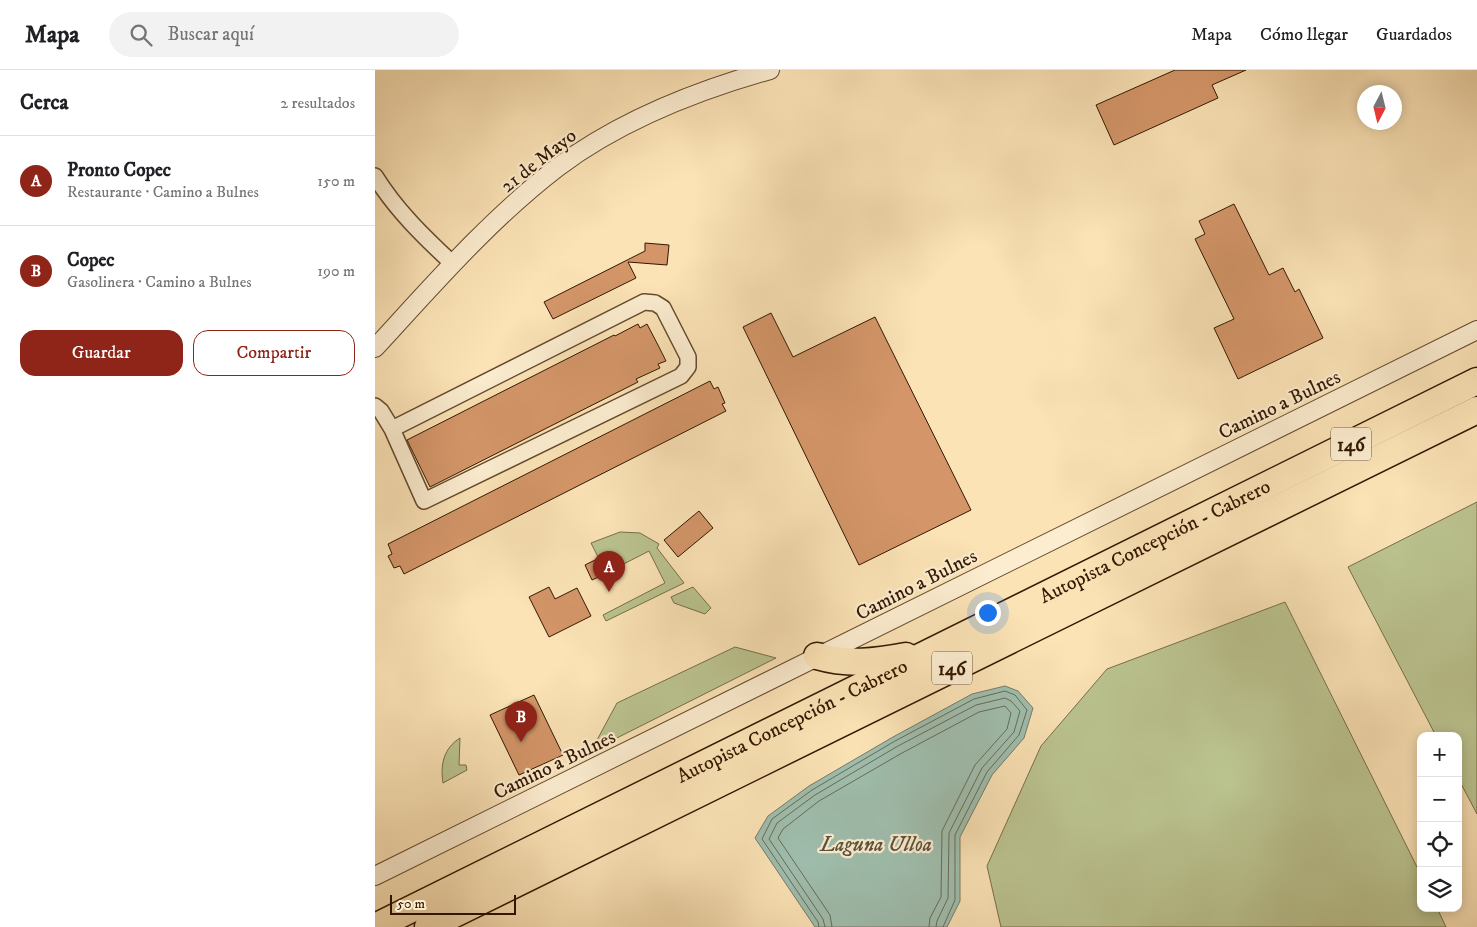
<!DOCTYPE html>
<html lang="es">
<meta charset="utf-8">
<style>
:root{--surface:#fff;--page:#f2f2f2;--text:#202124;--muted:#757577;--line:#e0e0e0;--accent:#8f2418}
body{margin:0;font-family:"IM FELL DW Pica",serif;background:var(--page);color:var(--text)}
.controls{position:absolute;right:15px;bottom:15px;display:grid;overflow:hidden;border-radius:10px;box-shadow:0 2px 12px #0003}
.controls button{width:45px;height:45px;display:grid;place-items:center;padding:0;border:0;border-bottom:1px solid var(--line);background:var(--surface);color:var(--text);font:25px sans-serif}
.compass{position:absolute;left:982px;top:15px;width:45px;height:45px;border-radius:50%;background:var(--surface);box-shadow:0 2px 12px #0003;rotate:187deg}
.scale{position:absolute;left:15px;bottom:12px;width:126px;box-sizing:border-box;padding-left:5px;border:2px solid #331701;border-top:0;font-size:14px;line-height:18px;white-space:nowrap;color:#331701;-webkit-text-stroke:4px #fcedd0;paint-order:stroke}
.you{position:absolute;left:612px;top:542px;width:18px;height:18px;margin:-12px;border:4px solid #fff;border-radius:50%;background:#1a73e8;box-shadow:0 0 0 8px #1a73e833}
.badge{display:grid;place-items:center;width:32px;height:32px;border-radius:50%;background:var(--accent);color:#fff;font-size:16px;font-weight:700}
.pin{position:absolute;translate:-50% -41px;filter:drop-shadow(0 1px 2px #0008)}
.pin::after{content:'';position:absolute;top:26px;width:18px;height:15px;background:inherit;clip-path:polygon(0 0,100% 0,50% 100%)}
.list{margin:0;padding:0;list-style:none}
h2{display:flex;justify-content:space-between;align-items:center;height:65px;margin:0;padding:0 20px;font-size:21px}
h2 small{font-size:16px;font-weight:400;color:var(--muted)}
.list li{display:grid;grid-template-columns:32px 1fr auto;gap:15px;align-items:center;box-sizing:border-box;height:90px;padding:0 20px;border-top:1px solid var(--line)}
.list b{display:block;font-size:19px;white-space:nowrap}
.list p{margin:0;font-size:16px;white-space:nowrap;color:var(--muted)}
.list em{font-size:16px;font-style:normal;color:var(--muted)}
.actions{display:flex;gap:10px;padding:15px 20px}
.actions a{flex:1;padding:11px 0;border:1px solid var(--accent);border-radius:15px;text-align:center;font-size:18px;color:var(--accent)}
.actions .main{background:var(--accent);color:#fff}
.icon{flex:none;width:28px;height:28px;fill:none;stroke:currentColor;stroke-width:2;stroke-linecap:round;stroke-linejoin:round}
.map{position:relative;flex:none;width:1102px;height:857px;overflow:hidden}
header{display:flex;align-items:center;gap:30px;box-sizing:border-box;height:70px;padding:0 25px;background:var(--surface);border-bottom:1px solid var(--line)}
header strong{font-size:24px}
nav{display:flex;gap:28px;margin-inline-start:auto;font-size:18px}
.search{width:350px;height:45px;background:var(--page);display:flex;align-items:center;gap:12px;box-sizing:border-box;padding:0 18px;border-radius:28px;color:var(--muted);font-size:19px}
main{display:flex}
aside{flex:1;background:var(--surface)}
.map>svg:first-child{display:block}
.green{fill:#bbc490;stroke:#776e48}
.water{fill:#9fbeae;stroke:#747b69}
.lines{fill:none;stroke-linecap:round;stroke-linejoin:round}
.shore{stroke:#696a58;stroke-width:1}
.building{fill:#d49669;stroke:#331701}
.minor-casing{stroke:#654a2e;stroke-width:18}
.tertiary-casing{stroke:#654a2e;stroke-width:20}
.motorway-casing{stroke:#331701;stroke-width:29}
.minor{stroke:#fcedd0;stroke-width:15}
.tertiary{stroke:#fcedd0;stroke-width:18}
.motorway{stroke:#fbe3b6;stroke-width:26}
.labels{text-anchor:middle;stroke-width:4.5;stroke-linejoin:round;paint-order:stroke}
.shield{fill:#fcedd0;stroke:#6f573f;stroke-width:1}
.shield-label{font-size:19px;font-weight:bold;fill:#331701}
.street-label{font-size:20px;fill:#331701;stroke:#fcedd0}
.water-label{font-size:21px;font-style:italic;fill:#59513e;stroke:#fcedd0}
</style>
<header>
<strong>Mapa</strong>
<div class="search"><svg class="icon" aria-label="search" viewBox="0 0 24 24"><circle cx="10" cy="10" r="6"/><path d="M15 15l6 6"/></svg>Buscar aquí</div>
<nav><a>Mapa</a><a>Cómo llegar</a><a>Guardados</a></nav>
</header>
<main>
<aside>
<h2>Cerca<small>2 resultados</small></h2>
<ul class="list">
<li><span class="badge">A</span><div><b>Pronto Copec</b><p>Restaurante · Camino a Bulnes</p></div><em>150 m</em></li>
<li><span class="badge">B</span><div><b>Copec</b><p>Gasolinera · Camino a Bulnes</p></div><em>190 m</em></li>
</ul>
<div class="actions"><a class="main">Guardar</a><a>Compartir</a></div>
</aside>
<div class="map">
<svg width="1102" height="857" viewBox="0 0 1102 857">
<rect width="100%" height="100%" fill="#fbe3b6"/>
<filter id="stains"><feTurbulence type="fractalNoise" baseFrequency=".004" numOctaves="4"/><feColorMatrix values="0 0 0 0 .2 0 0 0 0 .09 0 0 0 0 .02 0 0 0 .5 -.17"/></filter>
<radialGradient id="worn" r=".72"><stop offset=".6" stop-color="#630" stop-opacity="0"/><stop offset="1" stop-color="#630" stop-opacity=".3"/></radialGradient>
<g class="green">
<path d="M1102,432v312l-19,-36v-42h-22l-88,-169z"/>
<path d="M245,462l20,1 19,11 -2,4 27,35 -78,38 -3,-6 62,-32 -16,-32 -43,22 -15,-30z"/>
<path d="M318,517l18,21 -6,6 -31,-11 -3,-6z"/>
<path d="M910,532l136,273v33h16l9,19h-445l-14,-61 54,-120 66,-77z"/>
<path d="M360,577l41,11 -185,93 26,-48z"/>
<path d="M85,668l-1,27h7l1,5 -24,13c-3,-19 1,-35 17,-45z"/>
</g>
<path class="water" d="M630,616l13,5 15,17 -9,30 -32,37 -32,62v64l-13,26h-132l-60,-89 13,-22 41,-30 84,-49 79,-43z"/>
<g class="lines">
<g class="shore">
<path d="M444,857l-1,-5 -56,-83 10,-20 40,-29 83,-49 79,-42 31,-8 10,4 12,15 -8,25 -32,37 -32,63v65l-12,27"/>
<path d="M450,857l-2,-8 -54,-80 8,-16 38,-28 83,-49 78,-41 29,-7 6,3 9,10 -6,21 -32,36 -33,65 -1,65 -11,23 -1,6"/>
<path d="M457,857l-2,-12 -52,-77 5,-9 36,-28 83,-48 77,-41 26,-6 6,7 -4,16 -32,36 -33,66 -1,66 -11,21 -1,9"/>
</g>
</g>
<g class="building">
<path d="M800,0h71l-34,15 6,13 -104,47 -18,-40z"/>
<path d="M859,134l35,71 14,-7 12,24 4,-3 24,49 -85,41 -24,-51 20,-9 -39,-80 10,-5 -6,-13z"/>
<path d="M270,173l24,2 -2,20 -39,-3 8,16 -83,41 -9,-17 101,-51z"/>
<path d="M396,243l22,44 82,-40 96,193 -112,55 -116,-238z"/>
<path d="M263,254l2,4 7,-4 12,23 7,14 -8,3 2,4 -24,11 2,3 -208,105 -23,-47 207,-105 1,1z"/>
<path d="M335,311l4,8 4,-2 7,16 -3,1 4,7 -322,163 -4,-8 -6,2 -6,-12 4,-2 -4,-10z"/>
<path d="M324,441l14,17 -35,29 -14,-17z"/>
<path d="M224,488l8,15 -15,7 -7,-15z"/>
<path d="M174,517l6,12 22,-11 14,28 -42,21 -20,-40z"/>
<path d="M159,625l29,60 -44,20 -29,-60z"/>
</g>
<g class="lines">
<defs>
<g id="minor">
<path d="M0,106c21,34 49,61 78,88"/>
<path d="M0,336l6,5 11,18 32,72 257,-125 7,-9v-10l-25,-49 -8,-5 -11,-1 -252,127"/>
</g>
<g id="tertiary">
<path d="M0,278c58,-63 115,-129 183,-181 63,-47 137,-76 212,-97"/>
<path d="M0,806l1102,-546"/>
</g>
<g id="motorway">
<path d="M442,586c31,9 58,6 89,0"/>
<path id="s1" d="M0,857l1102,-546"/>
<path d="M53,857l1049,-517"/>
</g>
</defs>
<use href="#minor" class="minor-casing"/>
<use href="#tertiary" class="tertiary-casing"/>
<use href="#motorway" class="motorway-casing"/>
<use href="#minor" class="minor"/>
<use href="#tertiary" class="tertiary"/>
<use href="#motorway" class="motorway"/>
</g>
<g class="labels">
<g class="shield">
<rect x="956" y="357.5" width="40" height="33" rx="4"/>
<rect x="557" y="581.5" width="40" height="33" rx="4"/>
</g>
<g class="shield-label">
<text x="976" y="381">146</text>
<text x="577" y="605">146</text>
</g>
<g class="street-label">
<text transform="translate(163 90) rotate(-38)" y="7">21 de Mayo</text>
<text transform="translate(904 334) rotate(-26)" y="7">Camino a Bulnes</text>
<text dy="7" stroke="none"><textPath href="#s1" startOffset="870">Autopista Concepción - Cabrero</textPath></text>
<text transform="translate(541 514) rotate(-27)" y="7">Camino a Bulnes</text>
<text dy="7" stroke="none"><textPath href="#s1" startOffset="465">Autopista Concepción - Cabrero</textPath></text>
<text transform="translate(179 694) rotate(-26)" y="7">Camino a Bulnes</text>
</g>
<g class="water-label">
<text x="501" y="781">Laguna Ulloa</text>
</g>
</g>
<rect width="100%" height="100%" filter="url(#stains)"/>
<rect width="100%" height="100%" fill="url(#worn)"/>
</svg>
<div class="controls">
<button>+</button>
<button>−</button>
<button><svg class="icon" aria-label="locate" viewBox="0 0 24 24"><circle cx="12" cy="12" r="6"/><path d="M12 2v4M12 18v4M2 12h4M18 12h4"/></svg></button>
<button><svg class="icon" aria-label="layers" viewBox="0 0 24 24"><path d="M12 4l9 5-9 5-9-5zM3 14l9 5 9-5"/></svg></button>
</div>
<svg class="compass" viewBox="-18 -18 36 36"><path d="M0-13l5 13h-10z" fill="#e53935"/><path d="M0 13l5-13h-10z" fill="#757577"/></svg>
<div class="scale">50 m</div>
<div class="you"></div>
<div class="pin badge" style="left:234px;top:522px">A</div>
<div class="pin badge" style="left:146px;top:672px">B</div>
</div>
</main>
